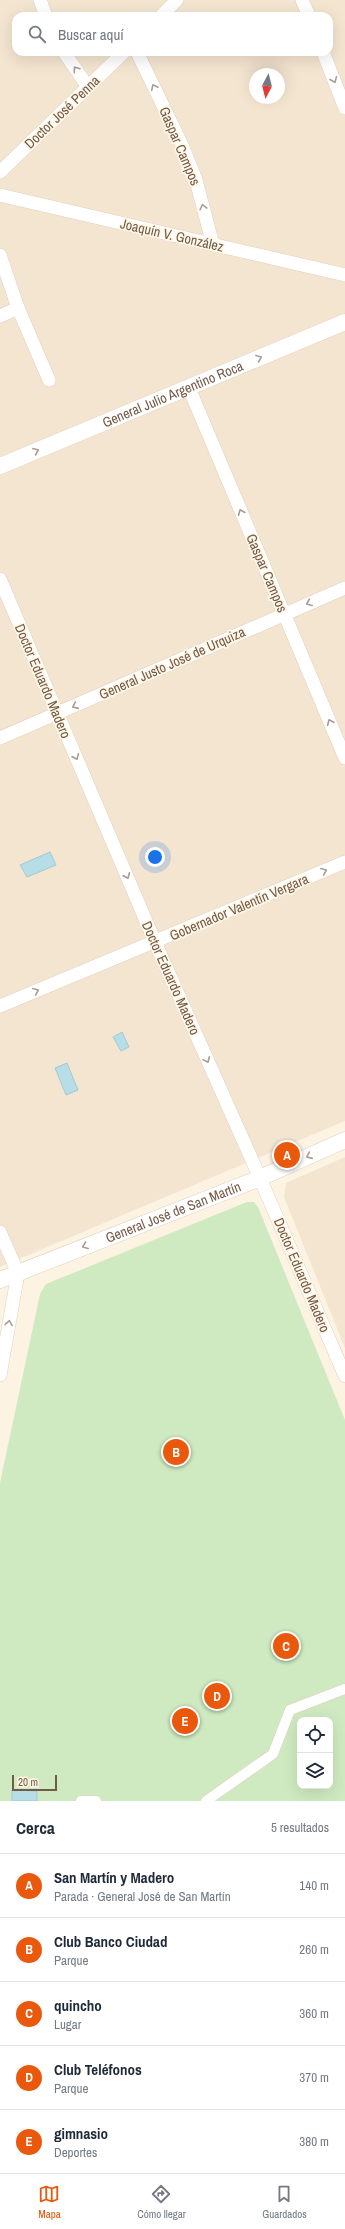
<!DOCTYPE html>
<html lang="es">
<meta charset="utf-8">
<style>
:root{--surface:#fff;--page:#f6f6f7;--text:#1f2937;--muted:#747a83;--line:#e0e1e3;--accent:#ea580c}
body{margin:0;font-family:"Archivo Narrow",sans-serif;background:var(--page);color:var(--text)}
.controls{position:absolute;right:12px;bottom:12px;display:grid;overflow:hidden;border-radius:8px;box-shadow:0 4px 16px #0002}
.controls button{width:36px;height:36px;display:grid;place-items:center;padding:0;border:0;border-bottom:1px solid var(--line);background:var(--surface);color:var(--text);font:20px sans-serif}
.compass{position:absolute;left:249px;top:68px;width:36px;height:36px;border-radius:50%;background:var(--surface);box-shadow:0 4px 16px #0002;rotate:187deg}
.scale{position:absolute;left:12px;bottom:10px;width:45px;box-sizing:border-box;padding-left:4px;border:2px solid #745a48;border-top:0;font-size:11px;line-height:14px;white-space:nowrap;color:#745a48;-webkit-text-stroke:3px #fff7e8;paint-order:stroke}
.you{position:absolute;left:155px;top:857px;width:14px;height:14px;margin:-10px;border:3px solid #fff;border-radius:50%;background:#1a73e8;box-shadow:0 0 0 6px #1a73e833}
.badge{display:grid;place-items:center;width:26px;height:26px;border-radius:50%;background:var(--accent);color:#fff;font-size:13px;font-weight:700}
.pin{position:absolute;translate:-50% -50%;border:2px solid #fff;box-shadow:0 1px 4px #0006}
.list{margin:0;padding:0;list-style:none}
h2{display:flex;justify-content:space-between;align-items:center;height:52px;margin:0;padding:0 16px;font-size:17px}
h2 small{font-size:13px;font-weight:400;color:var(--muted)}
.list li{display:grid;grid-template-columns:26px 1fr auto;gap:12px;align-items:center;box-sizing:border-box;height:64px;padding:0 16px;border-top:1px solid var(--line)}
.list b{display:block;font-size:15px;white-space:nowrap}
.list p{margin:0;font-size:13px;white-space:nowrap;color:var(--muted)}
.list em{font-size:13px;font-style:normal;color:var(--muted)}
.icon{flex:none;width:22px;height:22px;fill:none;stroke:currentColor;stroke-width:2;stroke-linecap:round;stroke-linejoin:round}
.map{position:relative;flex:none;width:345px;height:1801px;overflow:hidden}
.search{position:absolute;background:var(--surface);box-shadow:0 4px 16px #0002;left:12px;right:12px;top:12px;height:44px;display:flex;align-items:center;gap:10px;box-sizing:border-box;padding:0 14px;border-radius:12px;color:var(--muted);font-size:15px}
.sheet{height:372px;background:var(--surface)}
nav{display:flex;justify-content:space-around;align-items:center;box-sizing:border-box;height:56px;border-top:1px solid var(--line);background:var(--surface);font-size:11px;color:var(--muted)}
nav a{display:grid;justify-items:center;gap:2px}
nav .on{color:var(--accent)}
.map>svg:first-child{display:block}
.residential{fill:#f4e5d0;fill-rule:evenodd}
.green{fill:#cfeac1;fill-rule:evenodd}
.water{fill:#b7dde6;stroke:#9dccd7}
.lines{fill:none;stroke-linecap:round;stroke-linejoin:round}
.pedestrian-casing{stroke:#e0d0be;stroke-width:11}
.minor-casing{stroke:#e0d0be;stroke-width:14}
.tertiary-casing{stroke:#e0d0be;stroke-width:17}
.pedestrian{stroke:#fff;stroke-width:10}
.minor{stroke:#fff;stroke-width:13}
.tertiary{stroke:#fff;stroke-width:16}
.oneway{stroke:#ac9c91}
.labels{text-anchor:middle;stroke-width:3.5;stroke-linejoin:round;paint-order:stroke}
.street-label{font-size:14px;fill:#745a48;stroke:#fff7e8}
</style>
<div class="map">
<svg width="345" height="1801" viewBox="0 0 345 1801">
<rect width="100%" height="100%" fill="#fcf3e2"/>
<g class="residential">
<path d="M0,0h345v1121l-345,146zM16,16h313v36h-313zM255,74h24v24h-24z"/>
<path d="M345,1157v191l-61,-151 2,-14z"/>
</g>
<path class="green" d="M247,1202h7l4,5 87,213v381h-345v-318l40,-189 6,-10zM300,1720h30v66h-30z"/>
<g class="water">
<path d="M50,852l6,13 -29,12 -7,-12z"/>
<path d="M122,1032l7,15 -8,4 -8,-14z"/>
<path d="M67,1063l11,27 -12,5 -11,-27z"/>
<path d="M12,1790l25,1v10h-25z"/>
</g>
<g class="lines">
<defs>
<g id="pedestrian">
<path d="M81,1801h15"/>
<path d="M206,1801l67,-47 17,-44 55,-21"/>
</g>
<g id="minor">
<path d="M40,0l6,16"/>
<path d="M302,0l7,16"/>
<path d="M161,16l16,-16"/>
<path d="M64,52l24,35"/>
<path d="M137,52l45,93 14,35 17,65"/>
<path d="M323,52l22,56"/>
<path d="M0,172l124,-120"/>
<path d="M0,195l345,80"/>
<path d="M0,255l18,53 31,72"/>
<path d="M0,316l18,-8"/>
<path d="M189,388l156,370"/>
<path d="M0,579l155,363 105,236 85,198"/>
<path d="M0,738l345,-150"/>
<path d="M0,1006l345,-144"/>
<path d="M0,1232l18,41 -18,102"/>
</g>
<g id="tertiary">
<path id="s1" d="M0,466l345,-144"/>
<path id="s2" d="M0,1280l260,-102 85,-38"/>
</g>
</defs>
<use href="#pedestrian" class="pedestrian-casing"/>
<use href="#minor" class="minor-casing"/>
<use href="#tertiary" class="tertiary-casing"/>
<use href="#pedestrian" class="pedestrian"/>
<use href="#minor" class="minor"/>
<use href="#tertiary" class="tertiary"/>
</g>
<defs><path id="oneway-chevron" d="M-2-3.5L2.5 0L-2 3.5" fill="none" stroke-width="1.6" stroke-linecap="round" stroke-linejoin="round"/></defs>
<g class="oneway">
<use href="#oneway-chevron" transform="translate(76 69) rotate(-124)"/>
<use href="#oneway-chevron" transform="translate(334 80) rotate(68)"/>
<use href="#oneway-chevron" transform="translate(154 87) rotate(-116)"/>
<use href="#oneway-chevron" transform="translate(203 207) rotate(-104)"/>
<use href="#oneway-chevron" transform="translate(259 358) rotate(-23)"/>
<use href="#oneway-chevron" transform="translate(36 451) rotate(-22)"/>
<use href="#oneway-chevron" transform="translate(241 512) rotate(-113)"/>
<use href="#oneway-chevron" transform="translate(309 603) rotate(157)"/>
<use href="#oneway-chevron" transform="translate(75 706) rotate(156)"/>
<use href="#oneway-chevron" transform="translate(330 722) rotate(-113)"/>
<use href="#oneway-chevron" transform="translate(76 757) rotate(67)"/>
<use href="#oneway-chevron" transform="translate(324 871) rotate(-23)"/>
<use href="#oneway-chevron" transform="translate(127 876) rotate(67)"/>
<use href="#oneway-chevron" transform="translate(36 991) rotate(-23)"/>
<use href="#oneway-chevron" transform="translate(207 1060) rotate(66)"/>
<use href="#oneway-chevron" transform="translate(309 1156) rotate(156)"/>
<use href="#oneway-chevron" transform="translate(85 1246) rotate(159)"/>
<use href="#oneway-chevron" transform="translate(9 1323) rotate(-80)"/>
</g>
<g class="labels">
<g class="street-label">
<text transform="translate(62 112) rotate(-44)" y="5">Doctor José Penna</text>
<text transform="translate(180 146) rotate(67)" y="5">Gaspar Campos</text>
<text transform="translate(172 235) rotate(13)" y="5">Joaquín V. González</text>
<text dy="5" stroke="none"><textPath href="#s1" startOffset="187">General Julio Argentino Roca</textPath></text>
<text transform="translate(267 573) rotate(67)" y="5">Gaspar Campos</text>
<text transform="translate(172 663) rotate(-24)" y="5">General Justo José de Urquiza</text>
<text transform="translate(43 681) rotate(67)" y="5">Doctor Eduardo Madero</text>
<text transform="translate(239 907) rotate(-23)" y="5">Gobernador Valentín Vergara</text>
<text transform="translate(171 978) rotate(66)" y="5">Doctor Eduardo Madero</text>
<text dy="5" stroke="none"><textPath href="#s2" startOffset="186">General José de San Martín</textPath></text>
<text transform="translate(302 1275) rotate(67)" y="5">Doctor Eduardo Madero</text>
</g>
</g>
</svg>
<div class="controls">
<button><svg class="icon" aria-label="locate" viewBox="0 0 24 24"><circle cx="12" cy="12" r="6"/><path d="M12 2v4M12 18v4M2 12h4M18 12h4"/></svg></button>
<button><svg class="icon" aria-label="layers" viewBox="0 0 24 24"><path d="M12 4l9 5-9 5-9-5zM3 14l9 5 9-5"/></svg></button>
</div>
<svg class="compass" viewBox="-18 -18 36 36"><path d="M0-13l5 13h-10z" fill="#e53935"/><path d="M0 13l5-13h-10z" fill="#747a83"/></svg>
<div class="scale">20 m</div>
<div class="you"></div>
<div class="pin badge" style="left:287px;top:1155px">A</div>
<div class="pin badge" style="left:176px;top:1452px">B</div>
<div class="pin badge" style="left:286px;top:1646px">C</div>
<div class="pin badge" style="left:217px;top:1696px">D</div>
<div class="pin badge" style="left:185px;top:1721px">E</div>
<div class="search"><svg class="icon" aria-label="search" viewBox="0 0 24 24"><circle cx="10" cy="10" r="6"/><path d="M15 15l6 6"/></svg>Buscar aquí</div>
</div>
<section class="sheet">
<h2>Cerca<small>5 resultados</small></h2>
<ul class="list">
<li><span class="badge">A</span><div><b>San Martín y Madero</b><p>Parada · General José de San Martín</p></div><em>140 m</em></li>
<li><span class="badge">B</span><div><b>Club Banco Ciudad</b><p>Parque</p></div><em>260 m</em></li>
<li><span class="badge">C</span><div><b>quincho</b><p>Lugar</p></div><em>360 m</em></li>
<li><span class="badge">D</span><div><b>Club Teléfonos</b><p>Parque</p></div><em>370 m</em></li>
<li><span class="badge">E</span><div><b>gimnasio</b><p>Deportes</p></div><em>380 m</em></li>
</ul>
</section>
<nav>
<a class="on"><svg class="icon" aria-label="map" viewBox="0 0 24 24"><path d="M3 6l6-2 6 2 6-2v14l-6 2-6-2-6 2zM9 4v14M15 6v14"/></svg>Mapa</a>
<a><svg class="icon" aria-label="directions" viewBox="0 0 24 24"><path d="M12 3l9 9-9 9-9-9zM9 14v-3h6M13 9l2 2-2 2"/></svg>Cómo llegar</a>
<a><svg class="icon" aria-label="saved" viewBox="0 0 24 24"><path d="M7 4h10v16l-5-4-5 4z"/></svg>Guardados</a>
</nav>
